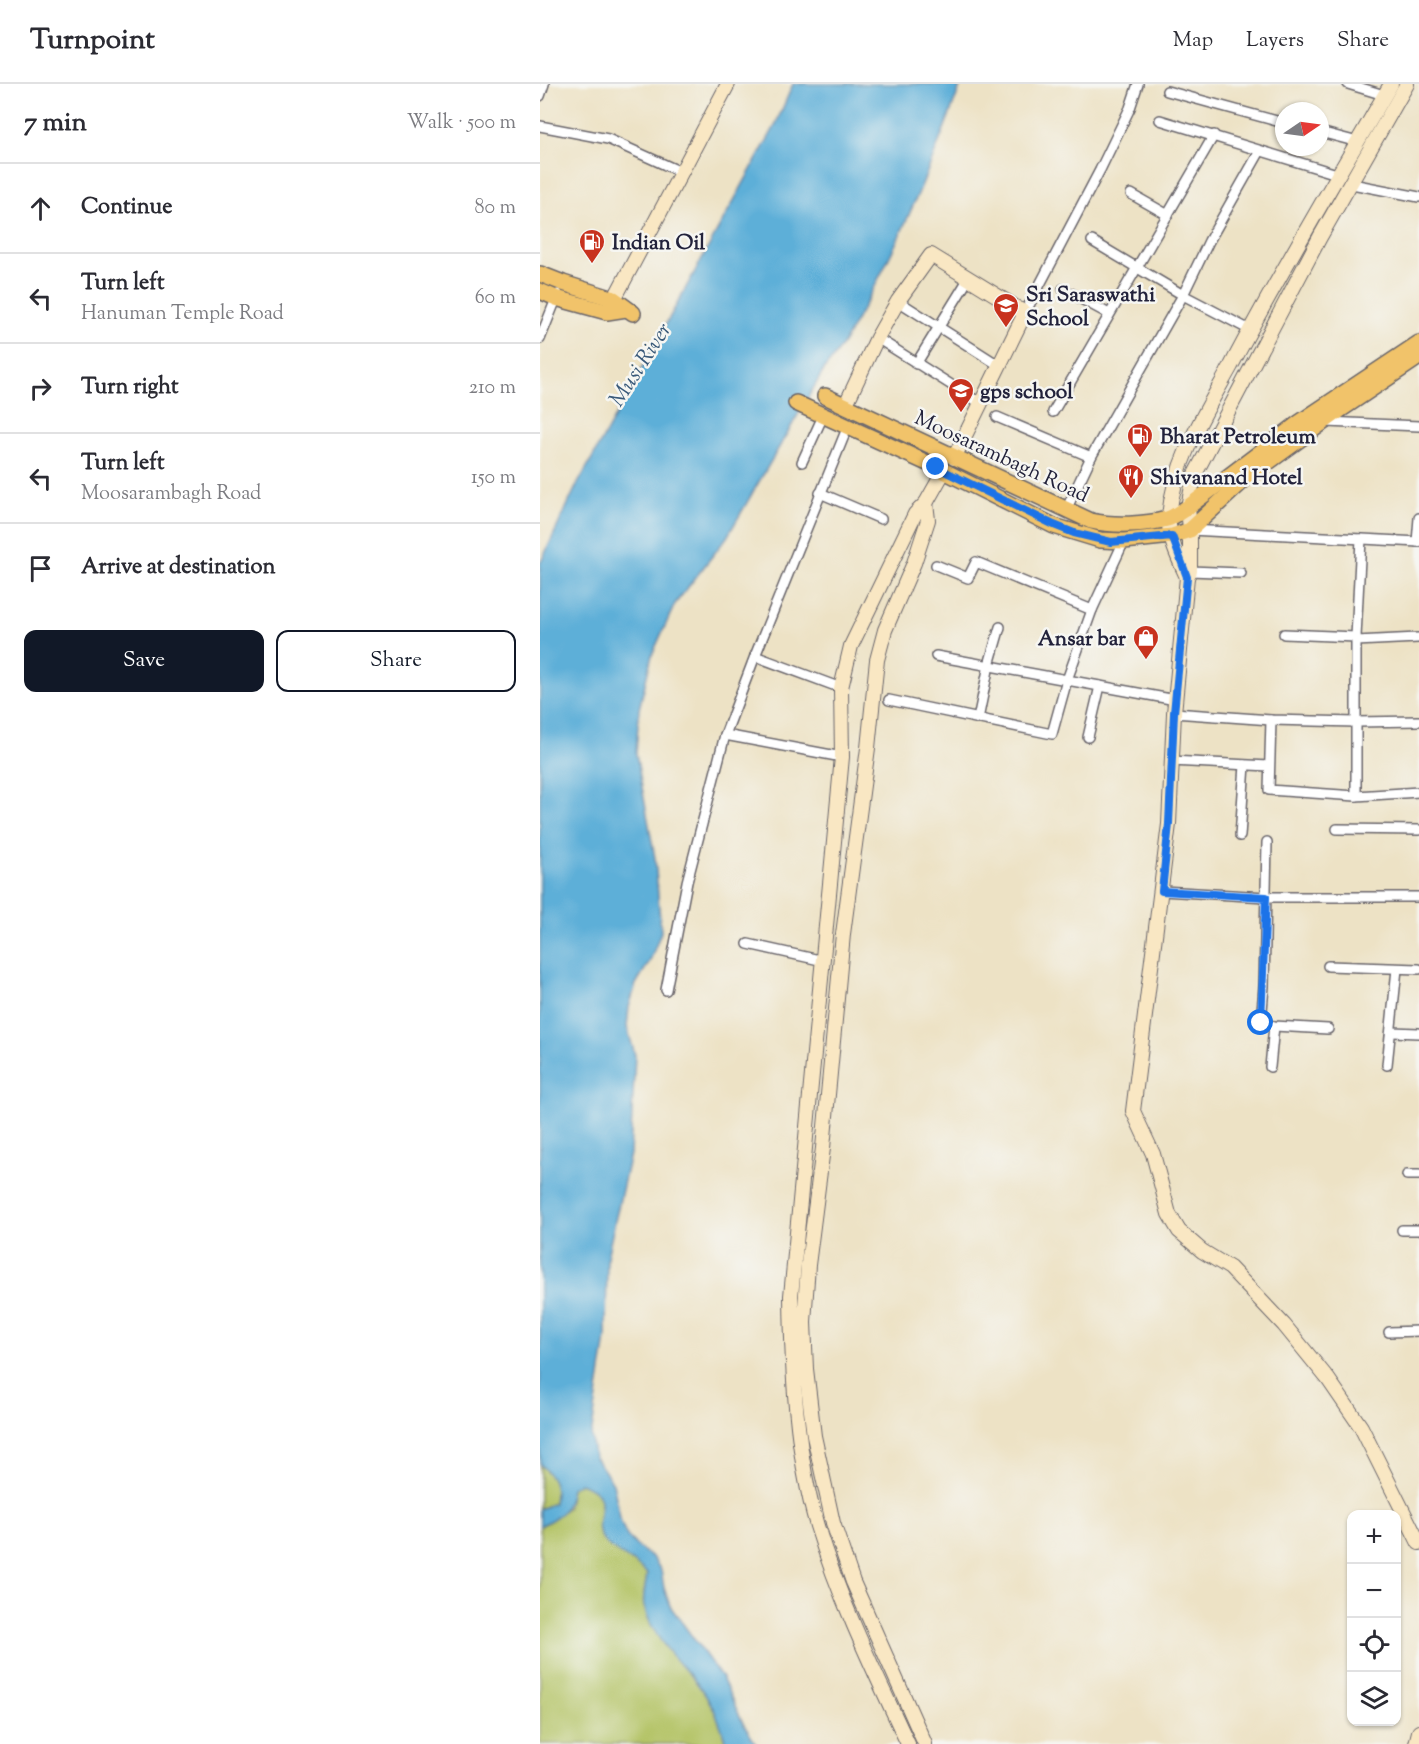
<!DOCTYPE html>
<meta charset="utf-8">
<style>
:root{--surface:#fff;--page:#f7f7f7;--text:#2b2b33;--muted:#7c7c81;--line:#e1e1e2;--accent:#111827}
body{margin:0;font-family:"Sorts Mill Goudy",serif;background:var(--page);color:var(--text)}
.controls{position:absolute;right:18px;bottom:18px;display:grid;overflow:hidden;border-radius:12px;box-shadow:0 2px 4px #0004}
.controls button{width:54px;height:54px;display:grid;place-items:center;padding:0;border:0;border-bottom:2px solid var(--line);background:var(--surface);color:var(--text);font:30px sans-serif}
.compass{position:absolute;left:735px;top:18px;width:54px;height:54px;border-radius:50%;background:var(--surface);box-shadow:0 2px 4px #0004;rotate:77deg}
.stop{position:absolute;width:18px;height:18px;margin:-14px;border:4px solid #1a73e8;border-radius:50%;background:#fff}
.stop.end{background:#1a73e8;border-color:#fff;box-shadow:0 2px 6px #0008}
.list{margin:0;padding:0;list-style:none}
h2{display:flex;justify-content:space-between;align-items:center;height:78px;margin:0;padding:0 24px;font-size:26px}
h2 small{font-size:20px;font-weight:400;color:var(--muted)}
.list li{display:grid;grid-template-columns:39px 1fr auto;gap:18px;align-items:center;box-sizing:border-box;height:90px;padding:0 24px;border-top:2px solid var(--line)}
.list b{display:block;font-size:22px;white-space:nowrap}
.list p{margin:0;font-size:20px;white-space:nowrap;color:var(--muted)}
.list em{font-size:20px;font-style:normal;color:var(--muted)}
.actions{display:flex;gap:12px;padding:18px 24px}
.actions a{flex:1;padding:14px 0;border:2px solid var(--accent);border-radius:12px;text-align:center;font-size:21px;color:var(--accent)}
.actions .main{background:var(--accent);color:#fff}
.icon{flex:none;width:33px;height:33px;fill:none;stroke:currentColor;stroke-width:2;stroke-linecap:round;stroke-linejoin:round}
.map{position:relative;flex:none;width:879px;height:1660px;overflow:hidden}
header{display:flex;align-items:center;gap:36px;box-sizing:border-box;height:84px;padding:0 30px;background:var(--surface);border-bottom:2px solid var(--line)}
header strong{font-size:28px}
nav{display:flex;gap:33px;margin-inline-start:auto;font-size:21px}
main{display:flex}
aside{flex:1;background:var(--surface)}
.map>svg:first-child{display:block}
.green{fill:#b3c365;stroke:#6a7250;stroke-width:1.5}
.water{fill:#5dafd8;stroke:#40688a;stroke-width:1.5}
.lines{fill:none;stroke-linecap:round;stroke-linejoin:round}
.street-casing{stroke:#69656b;stroke-width:12}
.secondary-casing{stroke:#69656b;stroke-width:16}
.primary-casing{stroke:#69656b;stroke-width:18}
.street{stroke:#fff;stroke-width:9}
.secondary{stroke:#f9e7c3;stroke-width:14}
.primary{stroke:#f1c36a;stroke-width:15}
.route{stroke:#1a73e8;stroke-width:8}
.labels{text-anchor:middle;stroke-width:5;stroke-linejoin:round;paint-order:stroke}
.poi-label{font-size:21px;font-weight:bold;fill:#22223b;stroke:#f6f6f2;text-anchor:start}
.street-label{font-size:21px;fill:#22223b;stroke:#f6f6f2}
.water-label{font-size:22px;font-style:italic;fill:#3a5a7a;stroke:#f6f6f2}
</style>
<header>
<strong>Turnpoint</strong>
<nav><a>Map</a><a>Layers</a><a>Share</a></nav>
</header>
<main>
<aside>
<h2>7 min<small>Walk · 500 m</small></h2>
<ul class="list">
<li><svg class="icon" aria-label="ahead" viewBox="0 0 24 24"><path d="M12 20V5M6 11l6-6 6 6"/></svg><div><b>Continue</b></div><em>80 m</em></li>
<li><svg class="icon" aria-label="left" viewBox="0 0 24 24"><path d="M17 20v-9H6M10 6l-5 5 5 5"/></svg><div><b>Turn left</b><p>Hanuman Temple Road</p></div><em>60 m</em></li>
<li><svg class="icon" aria-label="right" viewBox="0 0 24 24"><path d="M7 20v-9h11M14 6l5 5-5 5"/></svg><div><b>Turn right</b></div><em>210 m</em></li>
<li><svg class="icon" aria-label="left" viewBox="0 0 24 24"><path d="M17 20v-9H6M10 6l-5 5 5 5"/></svg><div><b>Turn left</b><p>Moosarambagh Road</p></div><em>150 m</em></li>
<li><svg class="icon" aria-label="arrive" viewBox="0 0 24 24"><path d="M6 21V4h12l-3 4 3 4H6"/></svg><div><b>Arrive at destination</b></div></li>
</ul>
<div class="actions"><a class="main">Save</a><a>Share</a></div>
</aside>
<div class="map">
<svg width="879" height="1660" viewBox="0 0 879 1660">
<rect width="100%" height="100%" fill="#f6f6f2"/>
<filter id="ink" filterUnits="userSpaceOnUse"><feTurbulence type="fractalNoise" baseFrequency=".0167" numOctaves="2"/><feDisplacementMap in="SourceGraphic" scale="12" xChannelSelector="R" yChannelSelector="G"/><feConvolveMatrix kernelMatrix="1 2 1 2 8 2 1 2 1" color-interpolation-filters="sRGB"/></filter>
<filter id="wash" filterUnits="userSpaceOnUse"><feTurbulence type="fractalNoise" baseFrequency=".008" numOctaves="4" result="noise"/><feDisplacementMap in="SourceGraphic" scale="24" xChannelSelector="R" yChannelSelector="G"/><feGaussianBlur stdDeviation="1.35" result="paint"/><feColorMatrix in="noise" values="0 0 0 0 0 0 0 0 0 0 0 0 0 0 0 0 0 1.4 0 .05"/><feComposite in="paint" operator="in"/></filter>
<g filter="url(#wash)">
<rect width="100%" height="100%" fill="#ede2c5"/>
<g class="green">
<path d="M0,1381c15,13 17,18 14,38l-14,6z"/>
<path d="M40,1399c38,13 12,32 20,51 9,19 35,24 47,40 -1,12 -5,21 -3,32 8,31 33,53 52,76 16,20 24,38 30,62h-186v-218l11,-6 17,-13 3,-19z"/>
</g>
<path class="water" d="M253,0h168c-28,76 -58,152 -97,222 -12,22 -23,43 -39,62l-98,169 -52,67 -23,51 -13,54 -3,45 19,104 6,74 -11,29 -14,23 -7,23 -2,20 8,28 -5,99 -23,103 -1,81 -15,98 3,20 19,27 8,40 6,13 12,12 13,9 9,13 3,18 6,18 52,72 22,47 12,19h-30c-6,-24 -14,-42 -30,-62 -20,-23 -44,-45 -52,-76 -2,-11 2,-20 3,-32 -13,-16 -39,-21 -47,-40 -8,-19 18,-38 -20,-51l-9,5c-4,24 -9,27 -31,38v-17l14,-6c3,-18 -1,-26 -14,-39v-900l35,-75 200,-363z"/>
</g>
<g filter="url(#ink)">
<g class="lines">
<defs>
<g id="street">
<path d="M808,0l36,11"/>
<path d="M627,7l117,32"/>
<path d="M0,12l4,-12"/>
<path d="M620,36l177,54"/>
<path d="M0,42l68,13 73,33"/>
<path d="M780,48l38,10"/>
<path d="M812,100l67,13"/>
<path d="M591,110l37,21"/>
<path d="M552,157l91,54 67,35"/>
<path d="M523,205l46,25"/>
<path d="M358,217l102,65"/>
<path d="M485,229l75,-143 30,-62 8,-24"/>
<path d="M337,254l103,65"/>
<path d="M0,255l18,-45"/>
<path d="M376,280l53,-86"/>
<path d="M513,328l161,-277"/>
<path d="M457,333l94,40"/>
<path d="M786,338l93,4"/>
<path d="M262,378l21,-46"/>
<path d="M280,409l61,26"/>
<path d="M526,426l25,-53 92,-162 26,-54 51,-90"/>
<path d="M650,446l229,12"/>
<path d="M877,458l2,-24"/>
<path d="M396,481l32,13 8,-16 116,48"/>
<path d="M650,487l51,2"/>
<path d="M744,550l72,3"/>
<path d="M816,557l62,-3"/>
<path d="M215,572l86,32"/>
<path d="M396,572l240,44"/>
<path d="M349,616l163,34 15,-54 25,-70 32,-69"/>
<path d="M634,629l97,7 85,2 63,-1"/>
<path d="M438,635l11,-54 11,-38"/>
<path d="M731,636l-2,70 87,6 63,-4"/>
<path d="M185,651l117,22"/>
<path d="M548,653l12,-51"/>
<path d="M631,677l98,5"/>
<path d="M816,712v-159l5,-98"/>
<path d="M797,745l82,1"/>
<path d="M700,752l5,-71"/>
<path d="M727,758l-3,144 -3,37 13,3 54,3"/>
<path d="M622,807l104,6h153"/>
<path d="M208,860l76,17"/>
<path d="M788,882l91,3"/>
<path d="M126,906l21,-108 38,-147 30,-79 93,-230"/>
<path d="M852,948l27,1"/>
<path d="M847,981l10,-96"/>
<path d="M730,983l4,-41"/>
<path d="M867,1091h12"/>
<path d="M862,1146h17"/>
<path d="M849,1248l30,-1"/>
</g>
<g id="secondary">
<path d="M867,0l-87,153 -126,239 -6,31 2,23v41l-3,6 -13,136 -5,111 -36,287 20,43 16,60 10,17 23,20 28,17 54,57 44,54 33,48 58,116"/>
<path d="M70,223l118,-223"/>
<path d="M306,320l31,-66 21,-37 33,-46 94,58 -71,145"/>
<path d="M647,493c-8,-17 -20,-42 -18,-61 5,-55 36,-103 62,-150 50,-96 106,-188 160,-282"/>
<path d="M368,1660c-33,-71 -68,-143 -91,-218 -21,-72 -25,-155 -26,-230l51,-539 -1,-69 10,-42 64,-132 11,-11 18,-32"/>
<path d="M385,1660l-72,-162 -20,-59 -19,-87 -8,-67 -2,-47 4,-57 15,-117 20,-214 25,-186 9,-88 8,-30 29,-67 14,-43 -2,-17"/>
<path d="M876,1660l3,-12"/>
</g>
<g id="primary">
<path d="M0,190l23,9 51,16 19,14"/>
<path d="M0,207l16,7 51,14 19,-3"/>
<path d="M285,312l266,125c22,5 54,4 76,-2 7,-2 14,-8 21,-12l111,-84 120,-80"/>
<path d="M256,319l140,64 118,59 46,14 24,1 48,-5 18,-6 55,-51 98,-71 76,-51"/>
</g>
</defs>
<use href="#street" class="street-casing"/>
<use href="#secondary" class="secondary-casing"/>
<use href="#primary" class="primary-casing"/>
<use href="#street" class="street"/>
<use href="#secondary" class="secondary"/>
<use href="#primary" class="primary"/>
</g>
</g>
<g class="lines" filter="url(#ink)">
<path class="route" d="M396,383l118,58 20,8 37,9 61,-6 15,41 -13,136 -5,111 -7,67 104,6 -5,126"/>
</g>
<defs>
<symbol id="fuel-pin" viewBox="-11 -11 22 30"><path d="M0 17L-7.5 6A9.5 9.5 0 1 1 7.5 6Z" fill="#c8321e" stroke="#f6f6f2"/><path d="M-5.5-6h7V0h2V4h1.3V-2.5L3-4.5l.8-.8L6-3V5H2.5V1h-1V6h-7ZM-4.2-4.7v3.2H.2V-4.7Z" fill="#fff"/></symbol>
<symbol id="university-pin" viewBox="-11 -11 22 30"><path d="M0 17L-7.5 6A9.5 9.5 0 1 1 7.5 6Z" fill="#c8321e" stroke="#f6f6f2"/><path d="M0-5L7-2L0 1L-7-2ZM-4 1L0 2.5L4 1V4Q0 6-4 4Z" fill="#fff"/></symbol>
<symbol id="restaurant-pin" viewBox="-11 -11 22 30"><path d="M0 17L-7.5 6A9.5 9.5 0 1 1 7.5 6Z" fill="#c8321e" stroke="#f6f6f2"/><path d="M-5-6h1v4h1v-4h1v4h1v-4h1v5L-1.5 .5V6h-2V.5L-5-1ZM5-6V6H3V1.5H1.5Q1.5-4 5-6Z" fill="#fff"/></symbol>
<symbol id="shop-pin" viewBox="-11 -11 22 30"><path d="M0 17L-7.5 6A9.5 9.5 0 1 1 7.5 6Z" fill="#c8321e" stroke="#f6f6f2"/><path d="M-5-2.5h2.3a2.7 3.5 0 0 1 5.4 0H5L5.5 6h-11ZM-1.5-2.5h3a1.5 2.3 0 0 0-3 0Z" fill="#fff"/></symbol>
</defs>
<g fill-rule="evenodd">
<use href="#fuel-pin" x="37" y="143" width="30" height="40"/>
<use href="#university-pin" x="451" y="207" width="30" height="40"/>
<use href="#university-pin" x="406" y="292" width="30" height="40"/>
<use href="#fuel-pin" x="585" y="337" width="30" height="40"/>
<use href="#restaurant-pin" x="576" y="378" width="30" height="40"/>
<use href="#shop-pin" x="591" y="539" width="30" height="40"/>
</g>
<g class="labels">
<g class="poi-label">
<text x="72" y="165">Indian Oil</text>
<text x="486" y="217">Sri Saraswathi<tspan x="486" dy="24">School</tspan></text>
<text x="440" y="314">gps school</text>
<text x="620" y="359">Bharat Petroleum</text>
<text x="610" y="400">Shivanand Hotel</text>
<text x="586" y="561" text-anchor="end">Ansar bar</text>
</g>
<g class="street-label">
<text transform="translate(462 372) rotate(25)" y="7">Moosarambagh Road</text>
</g>
<g class="water-label">
<text transform="translate(99 280) rotate(-57)" y="8">Musi River</text>
</g>
</g>
</svg>
<div class="controls">
<button>+</button>
<button>−</button>
<button><svg class="icon" aria-label="locate" viewBox="0 0 24 24"><circle cx="12" cy="12" r="6"/><path d="M12 2v4M12 18v4M2 12h4M18 12h4"/></svg></button>
<button><svg class="icon" aria-label="layers" viewBox="0 0 24 24"><path d="M12 4l9 5-9 5-9-5zM3 14l9 5 9-5"/></svg></button>
</div>
<svg class="compass" viewBox="-18 -18 36 36"><path d="M0-13l5 13h-10z" fill="#e53935"/><path d="M0 13l5-13h-10z" fill="#7c7c81"/></svg>
<div class="stop" style="left:721px;top:939px"></div>
<div class="stop end" style="left:396px;top:383px"></div>
</div>
</main>
